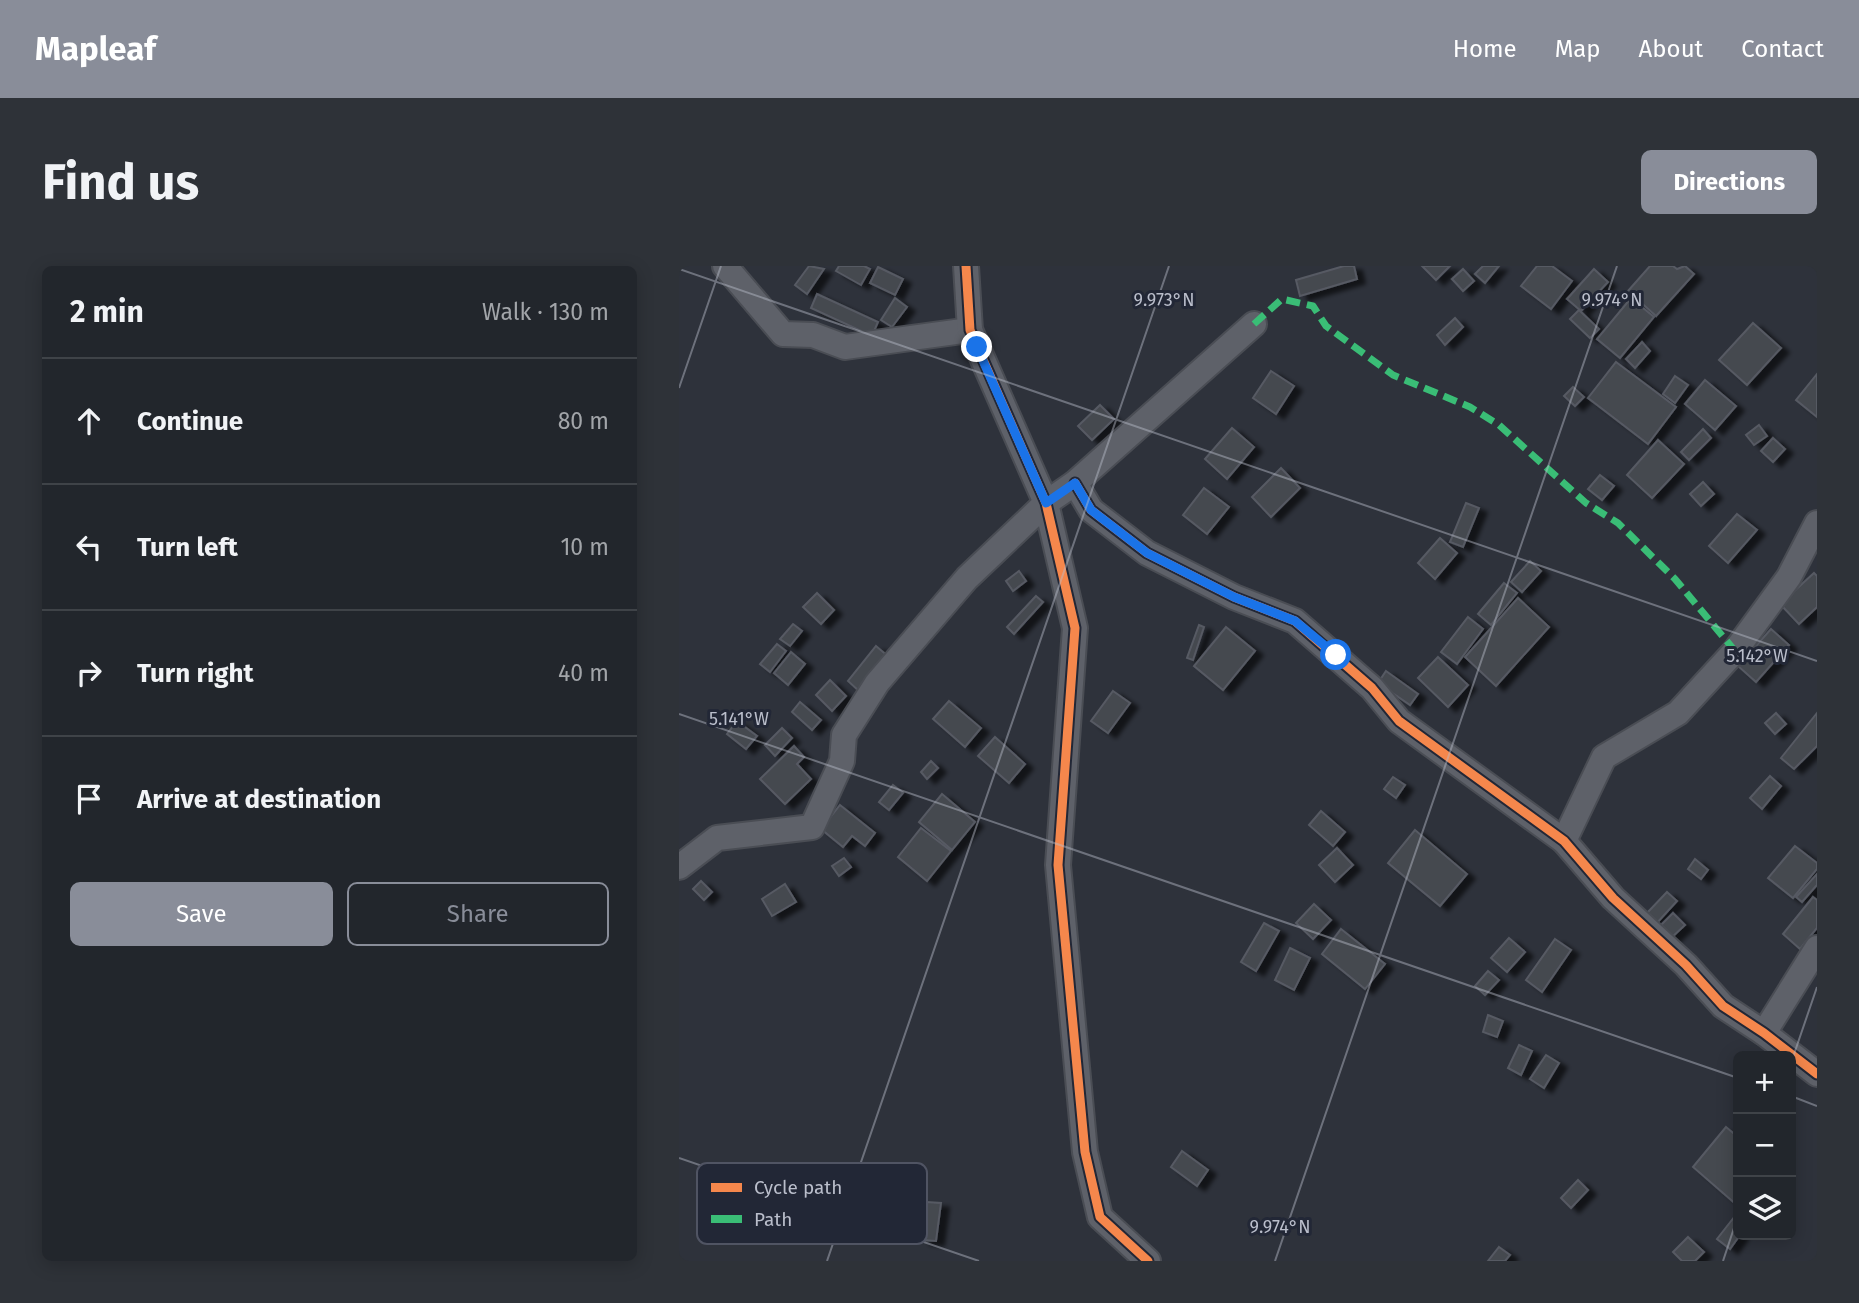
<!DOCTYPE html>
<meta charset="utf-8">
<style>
:root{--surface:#22262c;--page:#2e3238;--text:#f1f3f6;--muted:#a2a5a9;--line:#3f4348;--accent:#898d99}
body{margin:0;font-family:"Fira Sans",sans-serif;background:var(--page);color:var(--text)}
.controls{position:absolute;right:21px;bottom:21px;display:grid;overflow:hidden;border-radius:10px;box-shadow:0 4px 18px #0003}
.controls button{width:63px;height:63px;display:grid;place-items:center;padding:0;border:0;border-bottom:2px solid var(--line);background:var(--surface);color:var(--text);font:35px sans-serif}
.stop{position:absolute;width:21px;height:21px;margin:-16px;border:5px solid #1a73e8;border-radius:50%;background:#fff}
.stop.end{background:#1a73e8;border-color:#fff;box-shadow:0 2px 7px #0008}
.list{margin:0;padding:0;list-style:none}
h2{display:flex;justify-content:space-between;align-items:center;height:91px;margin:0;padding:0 28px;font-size:30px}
h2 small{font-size:23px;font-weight:400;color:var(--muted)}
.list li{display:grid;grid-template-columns:46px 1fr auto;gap:21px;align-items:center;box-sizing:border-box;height:126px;padding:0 28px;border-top:2px solid var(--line)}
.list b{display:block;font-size:26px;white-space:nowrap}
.list em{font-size:23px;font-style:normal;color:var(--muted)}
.actions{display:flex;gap:14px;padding:21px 28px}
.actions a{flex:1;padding:16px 0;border:2px solid var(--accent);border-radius:10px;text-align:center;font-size:24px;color:var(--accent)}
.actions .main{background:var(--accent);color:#fff}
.icon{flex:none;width:38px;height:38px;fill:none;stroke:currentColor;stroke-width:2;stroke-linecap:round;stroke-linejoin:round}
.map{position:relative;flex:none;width:1138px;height:995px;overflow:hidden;border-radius:10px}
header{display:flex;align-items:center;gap:42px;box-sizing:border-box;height:98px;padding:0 35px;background:var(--accent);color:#fff}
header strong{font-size:33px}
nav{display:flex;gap:38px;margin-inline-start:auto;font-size:24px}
.intro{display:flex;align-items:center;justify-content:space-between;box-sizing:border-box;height:168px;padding:0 42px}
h1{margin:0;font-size:49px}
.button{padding:18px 32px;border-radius:10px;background:var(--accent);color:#fff;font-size:24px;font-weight:700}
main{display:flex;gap:42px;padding:0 42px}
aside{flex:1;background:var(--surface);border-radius:10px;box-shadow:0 4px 18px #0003}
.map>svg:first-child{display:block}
.building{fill:#454850;stroke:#575a63;stroke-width:2;filter:url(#shadow)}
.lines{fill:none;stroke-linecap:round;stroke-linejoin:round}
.street-casing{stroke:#4a4d54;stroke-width:28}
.street{stroke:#5e6169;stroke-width:24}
.quiet{stroke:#3abd76;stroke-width:7;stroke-dasharray:14 7;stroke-linecap:butt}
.cycleway-casing{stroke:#222736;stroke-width:13}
.cycleway{stroke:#f5874c;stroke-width:9}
.route{stroke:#1a73e8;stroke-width:9}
.ticks{fill:none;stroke:#babecb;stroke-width:2;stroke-opacity:0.45}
.key{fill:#222736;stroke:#505463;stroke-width:2}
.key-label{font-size:19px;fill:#babecb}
.ticks-label{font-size:18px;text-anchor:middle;fill:#babecb;stroke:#222736;stroke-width:6;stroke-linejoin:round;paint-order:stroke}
</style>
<header>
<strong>Mapleaf</strong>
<nav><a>Home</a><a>Map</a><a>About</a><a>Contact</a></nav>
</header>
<div class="intro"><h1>Find us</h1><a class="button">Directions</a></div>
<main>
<aside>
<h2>2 min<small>Walk · 130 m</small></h2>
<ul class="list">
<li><svg class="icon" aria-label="ahead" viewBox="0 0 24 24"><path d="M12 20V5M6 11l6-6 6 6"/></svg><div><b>Continue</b></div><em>80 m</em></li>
<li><svg class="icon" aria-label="left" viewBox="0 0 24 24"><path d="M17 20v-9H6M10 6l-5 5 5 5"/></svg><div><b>Turn left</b></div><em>10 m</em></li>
<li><svg class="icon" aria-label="right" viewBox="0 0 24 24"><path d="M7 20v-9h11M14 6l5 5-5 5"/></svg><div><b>Turn right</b></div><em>40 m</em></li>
<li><svg class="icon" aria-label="arrive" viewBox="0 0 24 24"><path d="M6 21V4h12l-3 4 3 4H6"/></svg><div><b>Arrive at destination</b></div></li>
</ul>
<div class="actions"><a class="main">Save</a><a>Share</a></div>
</aside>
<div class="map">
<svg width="1138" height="995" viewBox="0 0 1138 995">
<defs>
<filter id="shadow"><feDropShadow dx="8" dy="4.5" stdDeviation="2" flood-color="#0009"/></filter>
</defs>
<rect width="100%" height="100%" fill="#2e323b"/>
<g class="building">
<path d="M130,0l15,3 -17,25 -12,-9z"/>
<path d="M160,0h25l6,3 -9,16 -25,-14z"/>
<path d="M665,0h10l3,13 -57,17 -4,-16z"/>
<path d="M743,0h28l-14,14z"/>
<path d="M804,0h16l-14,17 -10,-9z"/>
<path d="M858,0h15l20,15 -21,28 -30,-23z"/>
<path d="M971,0h23l4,3 8,-3 9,8 -38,42 -28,-25z"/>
<path d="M199,1l25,12 -8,16 -25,-12z"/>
<path d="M784,3l11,12 -11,10 -11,-12z"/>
<path d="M915,3l14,13 -27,29 -14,-12z"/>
<path d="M138,28l61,28 -6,14 -61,-28z"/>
<path d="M216,32l12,9 -15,20 -11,-7z"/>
<path d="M952,32l23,19 -34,41 -23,-19z"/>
<path d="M900,44l20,19 -9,9 -20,-19z"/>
<path d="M776,52l8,9 -18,18 -8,-10z"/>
<path d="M1074,57l28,25 -34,37 -28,-25z"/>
<path d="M963,76l8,9 -15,17 -9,-9z"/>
<path d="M937,96l60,45 -28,37 -60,-46z"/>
<path d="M592,105l23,15 -18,28 -23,-16z"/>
<path d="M1138,108v43l-21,-17z"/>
<path d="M996,110l13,9 -13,18 -12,-9z"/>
<path d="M1026,114l31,26 -21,24 -30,-26z"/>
<path d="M894,121l11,10 -9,9 -11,-10z"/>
<path d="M421,139l14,14 -22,21 -14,-14z"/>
<path d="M1080,159l8,11 -13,9 -8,-10z"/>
<path d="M553,162l22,19 -27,32 -22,-20z"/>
<path d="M1024,163l8,9 -22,22 -8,-8z"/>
<path d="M1094,172l12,11 -12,13 -12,-11z"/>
<path d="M979,174l26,24 -32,34 -25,-23z"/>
<path d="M602,202l19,20 -29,29 -19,-20z"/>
<path d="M921,209l14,11 -12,14 -14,-11z"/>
<path d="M1024,216l11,12 -13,12 -11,-12z"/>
<path d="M525,222l25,19 -22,27 -24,-19z"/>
<path d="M787,237l13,5 -16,39 -13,-5z"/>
<path d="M1058,248l20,16 -29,33 -19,-17z"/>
<path d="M761,272l17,15 -22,26 -17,-16z"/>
<path d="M851,295l11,10 -19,21 -11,-10z"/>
<path d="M340,305l7,10 -13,10 -7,-10z"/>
<path d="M1135,307l3,3v31l-18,17 -19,-20z"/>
<path d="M825,317l13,10 -26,32 -13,-11z"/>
<path d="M138,327l17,17 -13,14 -18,-17z"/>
<path d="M357,330l7,6 -29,32 -7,-7z"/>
<path d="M839,332l31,29 -53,59 -31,-29z"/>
<path d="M789,351l15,12 -26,35 -16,-12z"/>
<path d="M114,358l9,7 -12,15 -10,-7z"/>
<path d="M520,359l5,2 -11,33 -6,-2z"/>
<path d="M547,361l29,24 -32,39 -29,-24z"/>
<path d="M1092,363l18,16 -33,37 -18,-16z"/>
<path d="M98,378l9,7 -16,21 -10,-8z"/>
<path d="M197,380l13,11 -29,35 -12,-11z"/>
<path d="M112,386l14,12 -17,21 -14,-12z"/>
<path d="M759,391l30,28 -20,22 -30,-29z"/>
<path d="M707,405l32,23 -8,11 -32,-22z"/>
<path d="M151,414l16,16 -14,15 -16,-16z"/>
<path d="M434,425l17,12 -22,30 -17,-12z"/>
<path d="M270,435l32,27 -16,19 -32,-28z"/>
<path d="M121,436l21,18 -9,10 -20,-18z"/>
<path d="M1097,447l10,11 -11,10 -10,-11z"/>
<path d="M1138,447v33l-23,23 -13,-11z"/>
<path d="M58,455l20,15 -11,13 -19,-15z"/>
<path d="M103,462l10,10 -17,18 -10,-11z"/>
<path d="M316,471l30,27 -16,19 -31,-27z"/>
<path d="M115,480l10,11 -7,7 14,15 -26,25 -25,-25z"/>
<path d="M252,495l7,7 -11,11 -6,-7z"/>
<path d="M1091,510l11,10 -19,23 -12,-11z"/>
<path d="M714,511l12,8 -9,13 -12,-9z"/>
<path d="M214,519l10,8 -14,17 -10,-8z"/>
<path d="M263,528l33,28 -23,28 -33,-28z"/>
<path d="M161,539l35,28 -10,13 -13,-10 -9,11 -22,-18z"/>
<path d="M642,545l24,21 -12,14 -24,-21z"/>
<path d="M242,562l30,23 -24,30 -29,-24z"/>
<path d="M736,564l52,44 -27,32 -52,-43z"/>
<path d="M1116,580l22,17v6l-24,29 -25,-20z"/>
<path d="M658,582l16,17 -18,17 -16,-17z"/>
<path d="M165,592l7,9 -12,9 -7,-10z"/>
<path d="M1016,593l13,11 -7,9 -13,-10z"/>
<path d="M1138,608v11l-15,17 -6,-5z"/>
<path d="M22,615l11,11 -8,8 -11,-11z"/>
<path d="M106,618l11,18 -24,14 -10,-17z"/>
<path d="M988,626l10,9 -21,23 -10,-10z"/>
<path d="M1134,631l4,3v28l-17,21 -17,-15z"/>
<path d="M635,638l17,16 -18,19 -17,-16z"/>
<path d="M994,647l12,12 -15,14 -11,-12z"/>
<path d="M585,657l15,8 -23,40 -15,-9z"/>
<path d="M662,663l44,35 -20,25 -43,-35z"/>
<path d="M830,672l16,14 -18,20 -16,-14z"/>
<path d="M876,673l16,11 -29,42 -16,-12z"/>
<path d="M611,682l20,10 -16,32 -19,-10z"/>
<path d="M809,705l11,9 -14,15 -10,-9z"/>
<path d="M809,749l15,6 -6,16 -14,-5z"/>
<path d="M840,779l13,6 -11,24 -13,-7z"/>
<path d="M867,789l13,8 -15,25 -14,-9z"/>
<path d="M1047,861l12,10v69l-45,-39z"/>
<path d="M503,885l26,19 -11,16 -26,-19z"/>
<path d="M899,914l10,10 -17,18 -10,-10z"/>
<path d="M247,936l15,1 -5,38 -14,-1z"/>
<path d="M1056,950l3,2 2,17 -10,14 -13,-10z"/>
<path d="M1009,971l16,15 -9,9h-13l-9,-9z"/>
<path d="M820,981l11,8 -5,6h-17z"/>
</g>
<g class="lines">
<defs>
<g id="street">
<path d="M46,0l58,68 30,1 32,12 125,-17"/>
<path d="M287,0l4,64 76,173 29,125 -17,237 27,287 15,65 48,44"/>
<path d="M396,217l16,27 56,43 87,44 61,24 77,67 27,33 165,120 49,57 73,67 37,41 41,27 53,41"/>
<path d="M885,575l40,-84 74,-44 57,-62 54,-74 28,-54"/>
<path d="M0,601l38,-29 95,-11 30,-66 2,-26 33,-52 90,-105 79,-75 29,-20 179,-159"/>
<path d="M1085,767l53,-85"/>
</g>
</defs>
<use href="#street" class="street-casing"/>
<use href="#street" class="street"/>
<path class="quiet" d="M575,58l28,-25 31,7 13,20 67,49 77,32 29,18 87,78 32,20 57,56 60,72"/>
<defs>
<g id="cycleway">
<path d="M287,0l4,64 76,173 29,125 -17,237 27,287 15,65 48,44"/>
<path d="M396,217l16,27 56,43 87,44 61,24 77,67 27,33 165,120 49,57 73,67 37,41 41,27 53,41"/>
</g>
</defs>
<use href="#cycleway" class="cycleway-casing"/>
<use href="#cycleway" class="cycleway"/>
</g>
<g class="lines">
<path class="route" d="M298,81l69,156 29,-20 16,27 56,43 87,44 61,24 41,34"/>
</g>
<path class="ticks" d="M0,3l1138,392M0,122l42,-122M0,448l1059,364M1112,797l26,-76M1112,830l26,10M0,892l300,103M148,995l342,-995M596,995l342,-995M1044,995l15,-45"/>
<rect x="18" y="897" width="230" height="81" rx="10" class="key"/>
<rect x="32" y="917" width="31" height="9" fill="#f5874c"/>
<rect x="32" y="949" width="31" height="8" fill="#3abd76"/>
<g class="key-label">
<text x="75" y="928">Cycle path</text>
<text x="75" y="960">Path</text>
</g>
<g class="ticks-label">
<text x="485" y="40">9.973°N</text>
<text x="933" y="40">9.974°N</text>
<text x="1078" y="396">5.142°W</text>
<text x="60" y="459">5.141°W</text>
<text x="601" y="967">9.974°N</text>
</g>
</svg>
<div class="controls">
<button>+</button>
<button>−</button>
<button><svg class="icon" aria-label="layers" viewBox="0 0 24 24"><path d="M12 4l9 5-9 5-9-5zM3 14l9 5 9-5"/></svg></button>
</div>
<div class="stop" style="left:657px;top:389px"></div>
<div class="stop end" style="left:298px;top:81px"></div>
</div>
</main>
